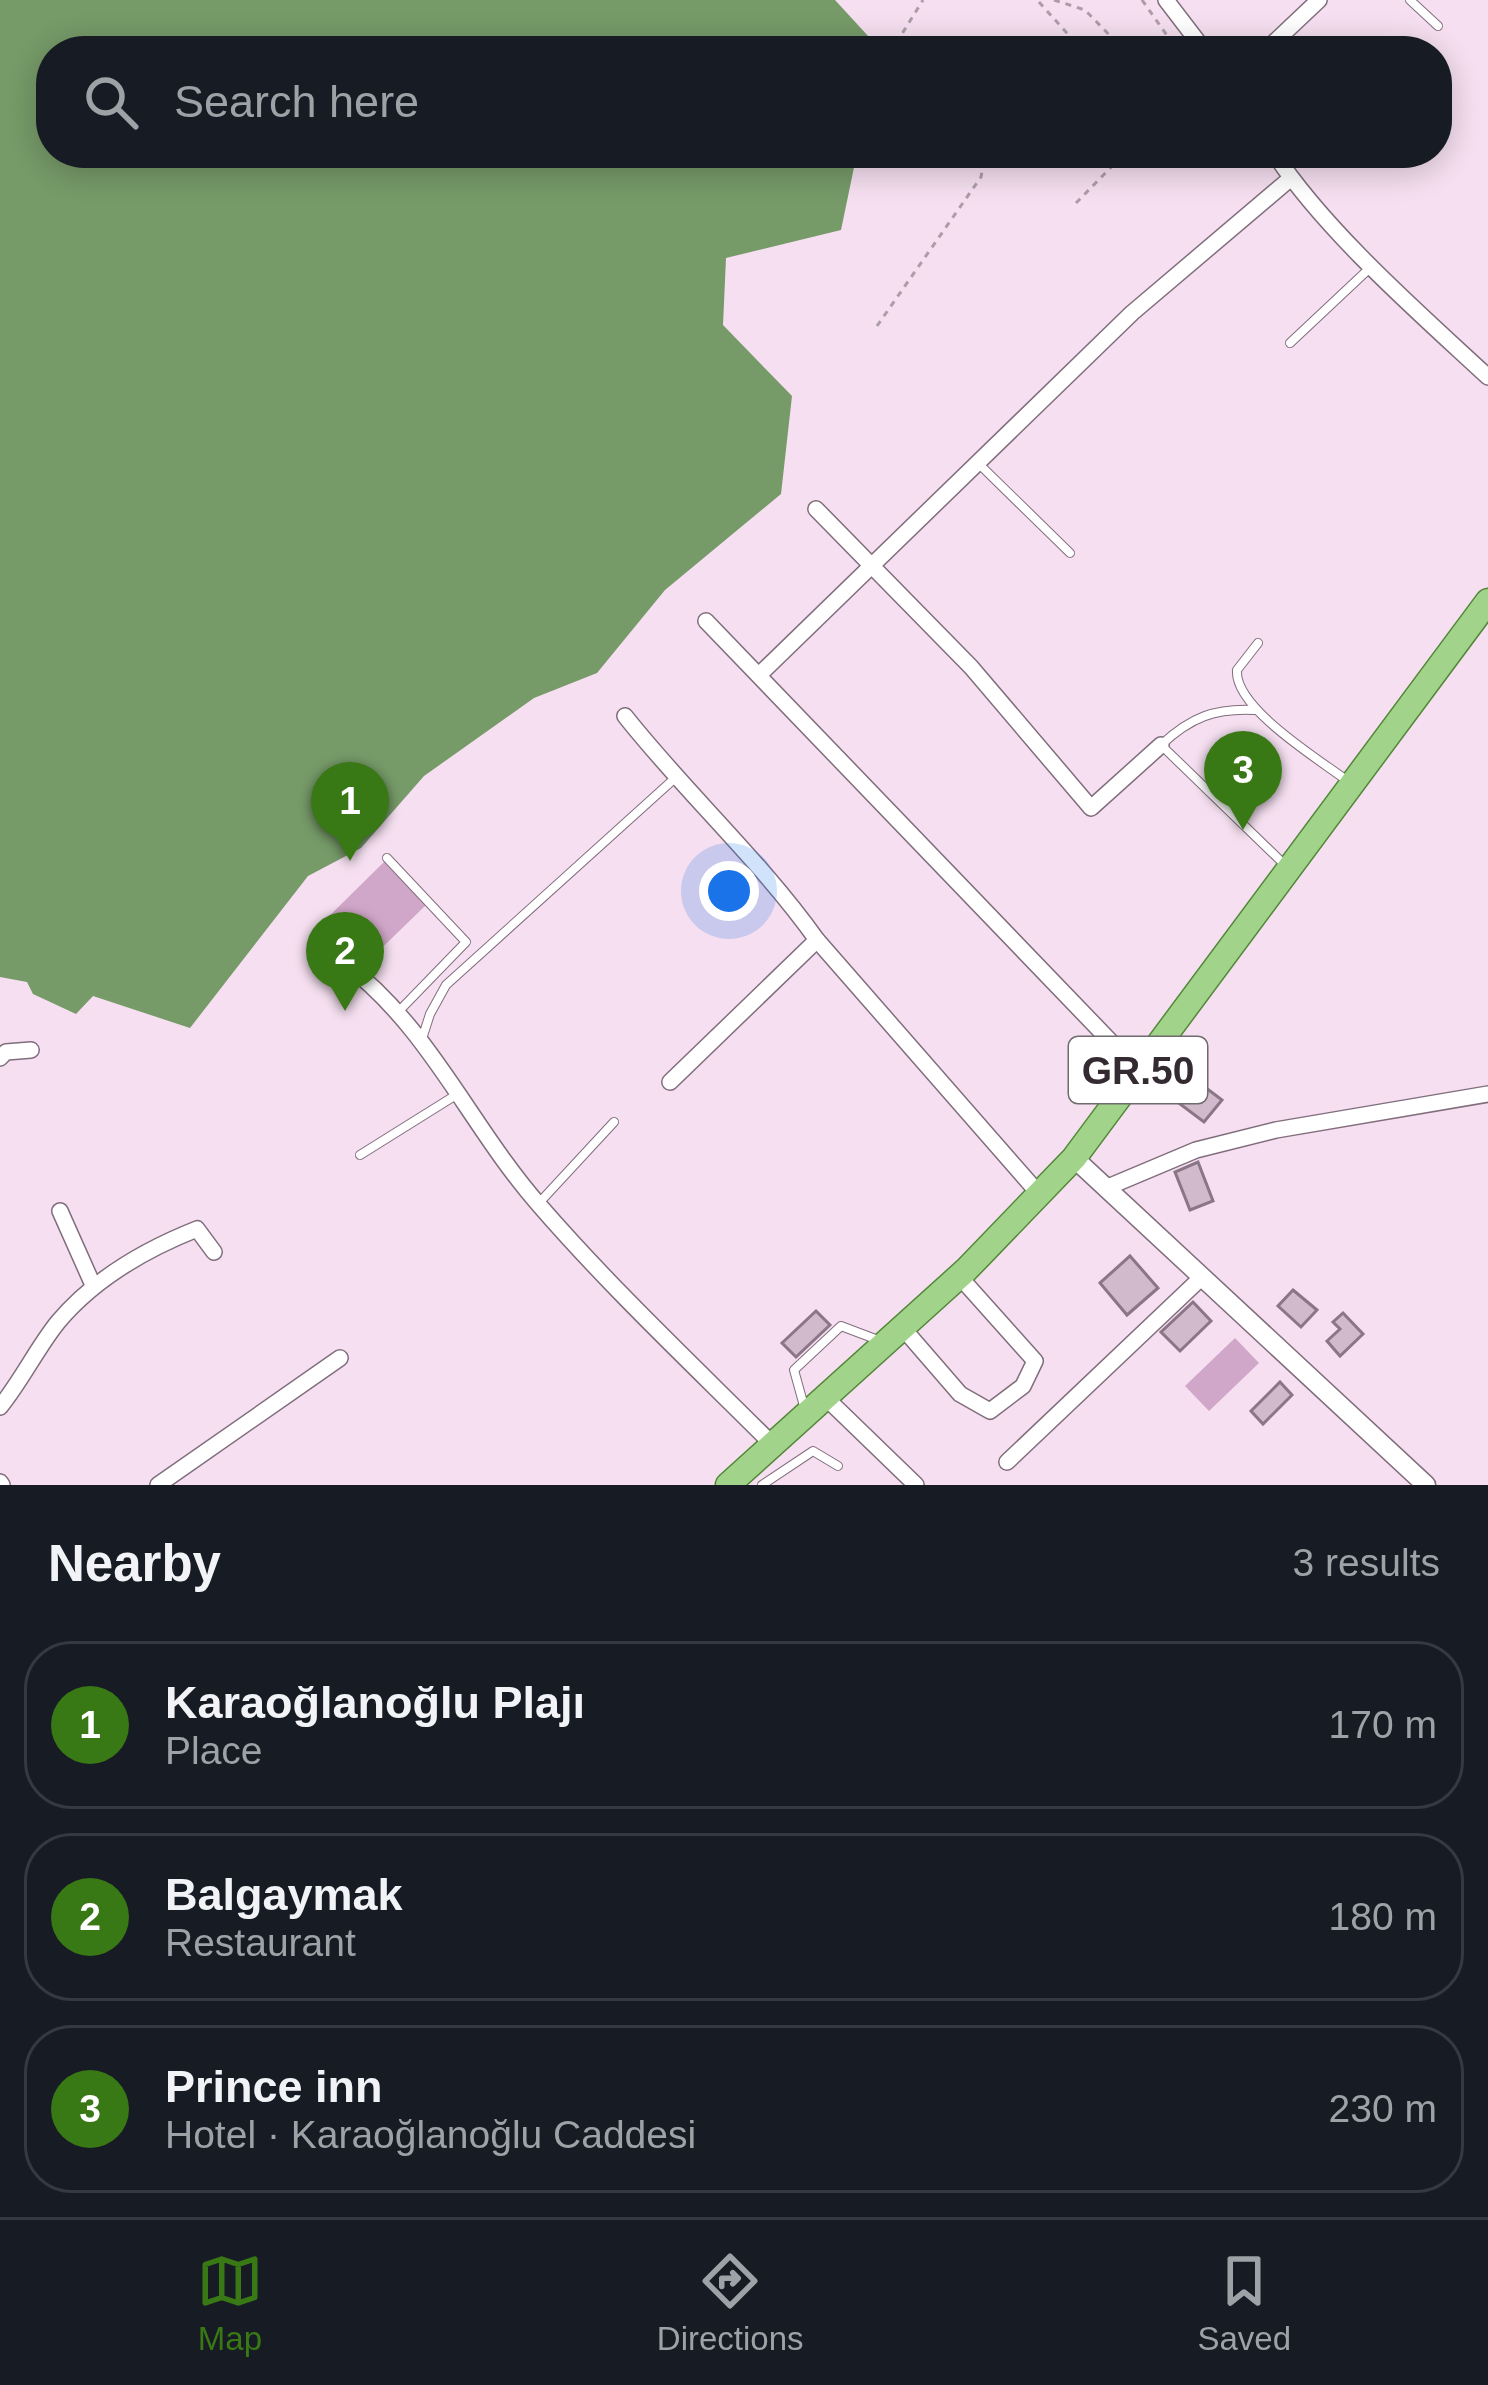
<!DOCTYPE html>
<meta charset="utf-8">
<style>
:root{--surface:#171b24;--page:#20242c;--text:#f1f3f6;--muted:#9ea1a6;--line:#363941;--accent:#387815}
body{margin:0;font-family:Arial,sans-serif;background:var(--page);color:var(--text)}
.you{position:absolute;left:729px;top:891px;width:42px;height:42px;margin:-30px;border:9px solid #fff;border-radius:50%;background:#1a73e8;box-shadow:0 0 0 18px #1a73e833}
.badge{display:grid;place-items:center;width:78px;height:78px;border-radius:50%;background:var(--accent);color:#fff;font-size:39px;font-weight:700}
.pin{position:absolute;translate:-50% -99px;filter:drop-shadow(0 3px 6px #0008)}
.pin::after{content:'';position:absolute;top:63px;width:42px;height:36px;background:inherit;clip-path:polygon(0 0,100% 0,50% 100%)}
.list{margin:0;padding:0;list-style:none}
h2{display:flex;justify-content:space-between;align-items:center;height:156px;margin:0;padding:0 48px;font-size:51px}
h2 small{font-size:39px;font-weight:400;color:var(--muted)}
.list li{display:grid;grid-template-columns:78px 1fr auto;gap:36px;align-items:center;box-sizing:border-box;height:168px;margin:0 24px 24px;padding:0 24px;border:3px solid var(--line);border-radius:48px}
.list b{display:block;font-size:45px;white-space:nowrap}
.list p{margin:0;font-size:39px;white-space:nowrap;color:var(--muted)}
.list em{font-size:39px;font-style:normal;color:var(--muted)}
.icon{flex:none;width:66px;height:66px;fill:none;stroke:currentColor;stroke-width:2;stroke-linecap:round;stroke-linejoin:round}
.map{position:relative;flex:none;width:1488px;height:1485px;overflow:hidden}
.search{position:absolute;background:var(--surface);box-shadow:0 6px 30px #0003;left:36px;right:36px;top:36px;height:132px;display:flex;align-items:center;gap:30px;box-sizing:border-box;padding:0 42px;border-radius:48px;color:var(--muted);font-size:45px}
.sheet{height:732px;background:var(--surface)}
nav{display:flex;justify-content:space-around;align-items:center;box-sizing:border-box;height:168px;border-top:3px solid var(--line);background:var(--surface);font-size:33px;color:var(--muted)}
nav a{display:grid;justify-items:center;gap:6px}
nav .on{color:var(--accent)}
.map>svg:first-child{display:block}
.green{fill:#d1a7c9}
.water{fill:#769a68}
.building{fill:#d0bacb;stroke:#8a7686;stroke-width:3}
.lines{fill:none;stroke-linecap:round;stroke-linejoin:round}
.service-casing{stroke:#816e7d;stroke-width:10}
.minor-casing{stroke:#816e7d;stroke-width:18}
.tertiary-casing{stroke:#816e7d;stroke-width:21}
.primary-casing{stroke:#528738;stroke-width:27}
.path{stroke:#ad9da9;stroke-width:3;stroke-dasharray:6 6;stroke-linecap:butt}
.service{stroke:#fff;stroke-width:8}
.minor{stroke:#fff;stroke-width:15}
.tertiary{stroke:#fff;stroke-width:18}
.primary{stroke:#a1d48a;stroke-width:24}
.labels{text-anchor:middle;stroke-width:12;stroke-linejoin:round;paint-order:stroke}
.shield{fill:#fff;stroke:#706b6f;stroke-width:3}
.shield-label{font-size:39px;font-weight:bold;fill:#332b31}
</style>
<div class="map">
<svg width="1488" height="1485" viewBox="0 0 1488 1485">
<rect width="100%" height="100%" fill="#f5dff0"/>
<g class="green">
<path d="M384,862l42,43 -68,66 -42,-42z"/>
<path d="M1235,1338l24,25 -50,48 -24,-25z"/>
</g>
<path class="water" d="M0,0h835l45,49 -829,2v102h806l-16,77 -115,28 -3,67 69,71 -11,98 -116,96 -68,83 -63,25 -110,78 -63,72 -53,28 -118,152 -97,-32 -17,18 -43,-20 -6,-12 -27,-5z"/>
<g class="building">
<path d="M1189,1075l33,25 -18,22 -32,-24z"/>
<path d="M1198,1162l15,39 -23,9 -15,-38z"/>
<path d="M1130,1256l28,32 -31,27 -27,-32z"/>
<path d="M1293,1290l24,20 -16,17 -23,-21z"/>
<path d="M1193,1302l18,19 -31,30 -19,-19z"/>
<path d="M816,1311l14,14 -34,32 -14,-14z"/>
<path d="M1343,1313l20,21 -23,22 -13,-15 13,-12 -7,-7z"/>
<path d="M1280,1382l12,13 -29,29 -12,-13z"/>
</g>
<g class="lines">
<defs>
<g id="service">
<path d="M1410,0l28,26"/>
<path d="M1290,343l82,-77"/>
<path d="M978,463l92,90"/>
<path d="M1258,643l-21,27c-3,38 83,90 112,112"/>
<path d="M1255,710c-40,-2 -64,7 -94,35l126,122"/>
<path d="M387,858l79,84 -67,69"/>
<path d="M422,1039l8,-25 16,-29 228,-206"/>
<path d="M360,1155l96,-60"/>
<path d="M539,1203l75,-81"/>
<path d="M804,1406l-10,-36 47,-44 37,14"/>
<path d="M762,1485l51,-34 25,15"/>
</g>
<g id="minor">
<path d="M1166,0l39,51"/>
<path d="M1265,51l54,-51"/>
<path d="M1274,153c51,78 145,160 214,224"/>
<path d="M816,509l155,158 120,141 70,-63"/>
<path d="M706,621l432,449"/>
<path d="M759,675l373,-362 159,-135"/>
<path d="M625,716c61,77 135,144 192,224l223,255"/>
<path d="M344,963c85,63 127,165 196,243 73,84 154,160 232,238"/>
<path d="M0,1058l6,-6 25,-2"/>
<path d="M670,1082l147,-142"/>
<path d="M1108,1187l88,-37 80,-20 212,-36"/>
<path d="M60,1211l33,74"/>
<path d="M902,1327l58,67 30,17 33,-25 12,-25 -76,-85"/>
<path d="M824,1396l92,89"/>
<path d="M0,1407c22,-27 37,-59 58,-85 37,-44 86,-72 139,-93l17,23"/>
<path d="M1007,1462l194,-184"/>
<path d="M0,1482l2,3"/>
<path d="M158,1485l182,-127"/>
</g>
<path id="tertiary" d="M1074,1158l352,327"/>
<path id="primary" d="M728,1485l238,-215 108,-112 414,-557"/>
</defs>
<use href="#service" class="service-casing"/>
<use href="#minor" class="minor-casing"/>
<use href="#tertiary" class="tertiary-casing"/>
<use href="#primary" class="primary-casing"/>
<g class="path">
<path d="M1054,0l31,10 40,41"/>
<path d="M1142,0l36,51"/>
<path d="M1039,2l44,49"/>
<path d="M913,51l-13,-14 23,-37"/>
<path d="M1076,203l49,-50"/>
<path d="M877,326l104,-149 4,-21"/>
</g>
<use href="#service" class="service"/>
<use href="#minor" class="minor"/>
<use href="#tertiary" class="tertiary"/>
<use href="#primary" class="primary"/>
</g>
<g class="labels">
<rect class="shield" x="1069" y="1037" width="138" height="66" rx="9"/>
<g class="shield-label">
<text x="1138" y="1084">GR.50</text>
</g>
</g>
</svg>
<div class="you"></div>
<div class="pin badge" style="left:350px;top:861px">1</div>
<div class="pin badge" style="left:345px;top:1011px">2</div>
<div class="pin badge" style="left:1243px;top:830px">3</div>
<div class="search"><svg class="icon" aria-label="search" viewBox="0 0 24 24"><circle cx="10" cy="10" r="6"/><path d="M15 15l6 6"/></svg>Search here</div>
</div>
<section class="sheet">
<h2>Nearby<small>3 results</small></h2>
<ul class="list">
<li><span class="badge">1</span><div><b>Karaoğlanoğlu Plajı</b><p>Place</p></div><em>170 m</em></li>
<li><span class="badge">2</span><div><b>Balgaymak</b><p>Restaurant</p></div><em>180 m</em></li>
<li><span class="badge">3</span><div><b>Prince inn</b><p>Hotel · Karaoğlanoğlu Caddesi</p></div><em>230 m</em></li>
</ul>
</section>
<nav>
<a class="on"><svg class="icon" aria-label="map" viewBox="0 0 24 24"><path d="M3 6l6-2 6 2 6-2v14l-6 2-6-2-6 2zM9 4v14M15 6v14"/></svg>Map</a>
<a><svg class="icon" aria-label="directions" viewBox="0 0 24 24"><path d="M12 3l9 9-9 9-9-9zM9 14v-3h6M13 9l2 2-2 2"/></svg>Directions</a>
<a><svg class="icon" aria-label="saved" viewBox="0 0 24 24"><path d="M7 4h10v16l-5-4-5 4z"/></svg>Saved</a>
</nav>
